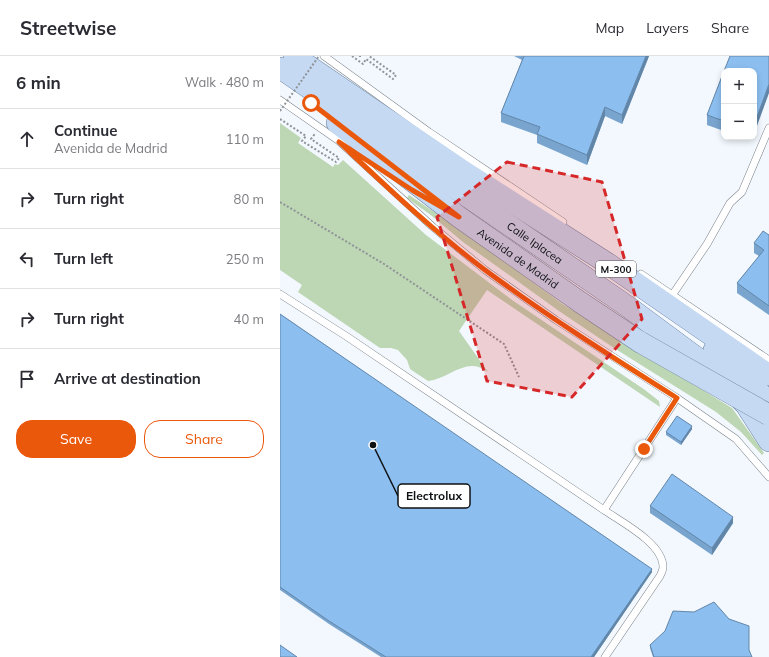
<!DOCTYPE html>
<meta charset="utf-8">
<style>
:root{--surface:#fff;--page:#f2f2f3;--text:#2b2b33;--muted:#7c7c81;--line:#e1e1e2;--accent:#ea580c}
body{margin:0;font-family:Mulish,sans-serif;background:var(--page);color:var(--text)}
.controls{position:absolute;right:12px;top:12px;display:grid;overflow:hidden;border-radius:8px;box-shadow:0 2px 6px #0003}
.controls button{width:36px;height:36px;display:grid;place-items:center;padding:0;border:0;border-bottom:1px solid var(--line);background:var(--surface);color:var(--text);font:20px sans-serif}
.stop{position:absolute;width:12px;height:12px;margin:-9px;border:3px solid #ea580c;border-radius:50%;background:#fff}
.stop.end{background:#ea580c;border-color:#fff;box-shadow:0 1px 4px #0008}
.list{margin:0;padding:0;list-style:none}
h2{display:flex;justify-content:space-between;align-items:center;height:52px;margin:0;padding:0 16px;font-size:17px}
h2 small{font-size:13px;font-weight:400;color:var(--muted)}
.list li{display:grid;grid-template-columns:26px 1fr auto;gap:12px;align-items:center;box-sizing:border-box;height:60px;padding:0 16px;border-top:1px solid var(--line)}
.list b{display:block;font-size:15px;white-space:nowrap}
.list p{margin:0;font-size:13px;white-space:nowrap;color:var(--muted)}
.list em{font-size:13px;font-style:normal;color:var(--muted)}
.actions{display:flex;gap:8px;padding:12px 16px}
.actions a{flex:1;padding:9px 0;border:1px solid var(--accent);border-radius:16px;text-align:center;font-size:14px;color:var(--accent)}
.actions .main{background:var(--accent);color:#fff}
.icon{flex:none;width:22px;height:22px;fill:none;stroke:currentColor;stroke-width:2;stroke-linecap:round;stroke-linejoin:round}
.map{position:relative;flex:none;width:489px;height:601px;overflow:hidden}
header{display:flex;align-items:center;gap:24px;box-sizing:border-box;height:56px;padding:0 20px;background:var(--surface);border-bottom:1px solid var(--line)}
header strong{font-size:19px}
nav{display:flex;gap:22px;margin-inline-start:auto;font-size:14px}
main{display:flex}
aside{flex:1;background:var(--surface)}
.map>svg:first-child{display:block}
.green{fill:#bdd7b4}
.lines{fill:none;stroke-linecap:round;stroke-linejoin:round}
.lane-casing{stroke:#7b8188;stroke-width:8}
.primary-casing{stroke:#6c839f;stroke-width:22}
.path{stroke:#8f9398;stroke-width:2;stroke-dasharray:2 2;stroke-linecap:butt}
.lane{stroke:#fff;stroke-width:7}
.primary{stroke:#c5d9f3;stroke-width:21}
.primary-bridge-casing{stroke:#6c839f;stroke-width:22;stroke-linecap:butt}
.path-bridge{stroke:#8f9398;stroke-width:2;stroke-dasharray:2 2;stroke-linecap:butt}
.primary-bridge{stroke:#c5d9f3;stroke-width:21}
.wall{fill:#78a4ce}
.shaded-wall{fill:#6286a8}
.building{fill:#8cbff0;stroke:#6286a8}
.route{stroke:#ea580c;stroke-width:5}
.marked{fill:#d62828;fill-opacity:0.2;stroke:#d62828;stroke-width:3;stroke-dasharray:8 5;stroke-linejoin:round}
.labels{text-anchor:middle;stroke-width:4;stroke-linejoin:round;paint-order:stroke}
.shield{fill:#fff;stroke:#56585a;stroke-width:1}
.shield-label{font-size:10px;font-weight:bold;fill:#0e1113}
.street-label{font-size:11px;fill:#0e1113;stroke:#fff}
.leader{fill:none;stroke:#0e1113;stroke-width:1.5}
.callout-dot{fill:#0e1113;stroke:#fff;stroke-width:1.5}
.callout{fill:#fff;stroke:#0e1113;stroke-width:1.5}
.callout-label{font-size:12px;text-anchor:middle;font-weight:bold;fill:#0e1113}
</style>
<header>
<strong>Streetwise</strong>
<nav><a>Map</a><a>Layers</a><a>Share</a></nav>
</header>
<main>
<aside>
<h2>6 min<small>Walk · 480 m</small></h2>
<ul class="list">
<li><svg class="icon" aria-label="ahead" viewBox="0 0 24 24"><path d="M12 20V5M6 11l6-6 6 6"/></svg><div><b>Continue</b><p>Avenida de Madrid</p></div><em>110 m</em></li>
<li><svg class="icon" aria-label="right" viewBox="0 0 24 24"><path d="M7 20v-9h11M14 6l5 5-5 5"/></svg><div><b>Turn right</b></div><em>80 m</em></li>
<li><svg class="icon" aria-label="left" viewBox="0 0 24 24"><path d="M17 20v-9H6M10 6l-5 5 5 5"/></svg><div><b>Turn left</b></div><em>250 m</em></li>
<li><svg class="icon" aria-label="right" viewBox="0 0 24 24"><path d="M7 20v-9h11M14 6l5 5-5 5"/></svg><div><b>Turn right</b></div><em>40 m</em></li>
<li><svg class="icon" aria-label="arrive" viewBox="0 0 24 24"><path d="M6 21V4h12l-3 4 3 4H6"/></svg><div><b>Arrive at destination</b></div></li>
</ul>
<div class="actions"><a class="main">Save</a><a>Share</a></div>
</aside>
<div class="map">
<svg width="489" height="601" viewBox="0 0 489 601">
<rect width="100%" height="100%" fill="#f2f8fe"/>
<g class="green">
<path d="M0,67l21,15 -3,5 35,24 2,-3 3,1 5,-5 83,75 86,65 133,90 14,11 1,6 -173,-117 -28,41 29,41c-21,-17 -39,7 -60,9l-18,-12 -3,-9 -9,-10 -7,-2h-11l-82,-56 4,-7 -22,-15z"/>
<path d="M129,139l55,37 100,73 168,103 32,45 -2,2 -21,-23 -25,-20 -102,-64 -55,-37 -96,-69 -31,-26 -25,-18z"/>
</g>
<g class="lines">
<defs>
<g id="lane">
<path d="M44,0l105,76 134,90"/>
<path d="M0,44l59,41 94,86 52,43 71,50 121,78 59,41 33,38"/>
<path d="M361,218l128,86"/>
<path d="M0,238l66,42 258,174 73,-112"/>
<path d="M393,238l34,-50 23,-41 12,-11 27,-64"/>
<path d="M324,454c17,12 59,33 59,57 0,3 -2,7 -3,9l-55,81"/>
</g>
<g id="primary">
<path d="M14,0l166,113 147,94 162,112"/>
<path id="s1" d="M0,12l347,238 81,60 38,39 23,36"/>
<path id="s2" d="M57,67l122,94 121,85 60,40"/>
<path d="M434,294l7,5 41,40 7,12"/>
</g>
</defs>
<use href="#lane" class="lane-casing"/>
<use href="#primary" class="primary-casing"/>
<g class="path">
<path d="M72,0l11,8 3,-5 27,20 3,-4 -27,-19"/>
<path d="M79,0h2"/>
<path d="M0,63l26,17 -4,5 34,21 3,-4 -28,-19 3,-4 -2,-1"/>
<path d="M0,146l104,62 120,80 15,33"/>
</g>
<use href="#lane" class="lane"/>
<use href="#primary" class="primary"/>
<defs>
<path id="primary-bridge" d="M360,286l129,73"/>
</defs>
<use href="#primary-bridge" class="primary-bridge-casing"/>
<path class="path-bridge" d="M0,55l39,-55"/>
<use href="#primary-bridge" class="primary-bridge"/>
</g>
<g class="wall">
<path d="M234,0h135l-27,68 -17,-8 -18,49 -50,-22v-8l-36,-13v-9l21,-53z"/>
<path d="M444,15v60l-17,-6v-10z"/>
<path d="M463,81h10l-1,3z"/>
<path d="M489,179v80l-32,-22v-10l22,-27 -5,-3v-10z"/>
<path d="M0,258l372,258 -58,85h-213l-52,-33 -49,-34z"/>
<path d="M412,373l-11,16 -15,-10v-3z"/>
<path d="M370,450l83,17 -21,32 -62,-42z"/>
<path d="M370,589l99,5 3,7h-99l-3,-9z"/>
</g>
<g class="shaded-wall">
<path d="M366,0h3l-27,68v-9z"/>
<path d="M489,28v9l-15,41v-9z"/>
<path d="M325,51v9l-18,49v-10z"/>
<path d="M412,370v3l-11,16v-3z"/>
<path d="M453,461v6l-21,32v-7z"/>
<path d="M372,513v3l-58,85h-3z"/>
</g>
<g class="building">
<path d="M244,0h122l-24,59 -17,-8 -18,48 -50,-21 3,-7 -39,-14z"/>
<path d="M450,0h39v28l-15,41v-54h-30z"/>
<path d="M444,15v50l-17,-6z"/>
<path d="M483,175l6,4v71l-32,-23 27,-33 -10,-7z"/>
<path d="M0,258l372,255 -61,88h-205l-57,-36 -49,-34z"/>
<path d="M397,360l15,10 -11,16 -15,-10z"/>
<path d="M392,418l61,43 -21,31 -62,-42z"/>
<path d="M434,546l15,17 20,7v24l3,7h-98l-4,-12 15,-14 8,-20 21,1z"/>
<path d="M0,589l17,12h-17z"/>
</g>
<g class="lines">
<path class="route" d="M31,47l148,114 -47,-27 -73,-48c47,44 94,89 146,128 62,46 127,87 192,128l-33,51"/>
</g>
<path class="marked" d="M227,106l95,20 40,137 -70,78 -85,-16 -50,-164z"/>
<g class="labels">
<rect class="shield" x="316" y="205" width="40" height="16" rx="3"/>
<g class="shield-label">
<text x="336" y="217">M-300</text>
</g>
<g class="street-label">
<text dy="4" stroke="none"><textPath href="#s1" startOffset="309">Calle Iplacea</textPath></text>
<text dy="4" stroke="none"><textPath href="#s2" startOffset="226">Avenida de Madrid</textPath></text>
</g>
</g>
<path class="leader" d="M93 389L118 440"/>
<circle class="callout-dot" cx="93" cy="389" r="4"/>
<rect class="callout" x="118" y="428" width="72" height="24" rx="4"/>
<g class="callout-label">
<text x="154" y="444">Electrolux</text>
</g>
</svg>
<div class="controls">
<button>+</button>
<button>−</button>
</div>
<div class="stop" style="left:31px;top:47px"></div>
<div class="stop end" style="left:364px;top:393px"></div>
</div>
</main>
